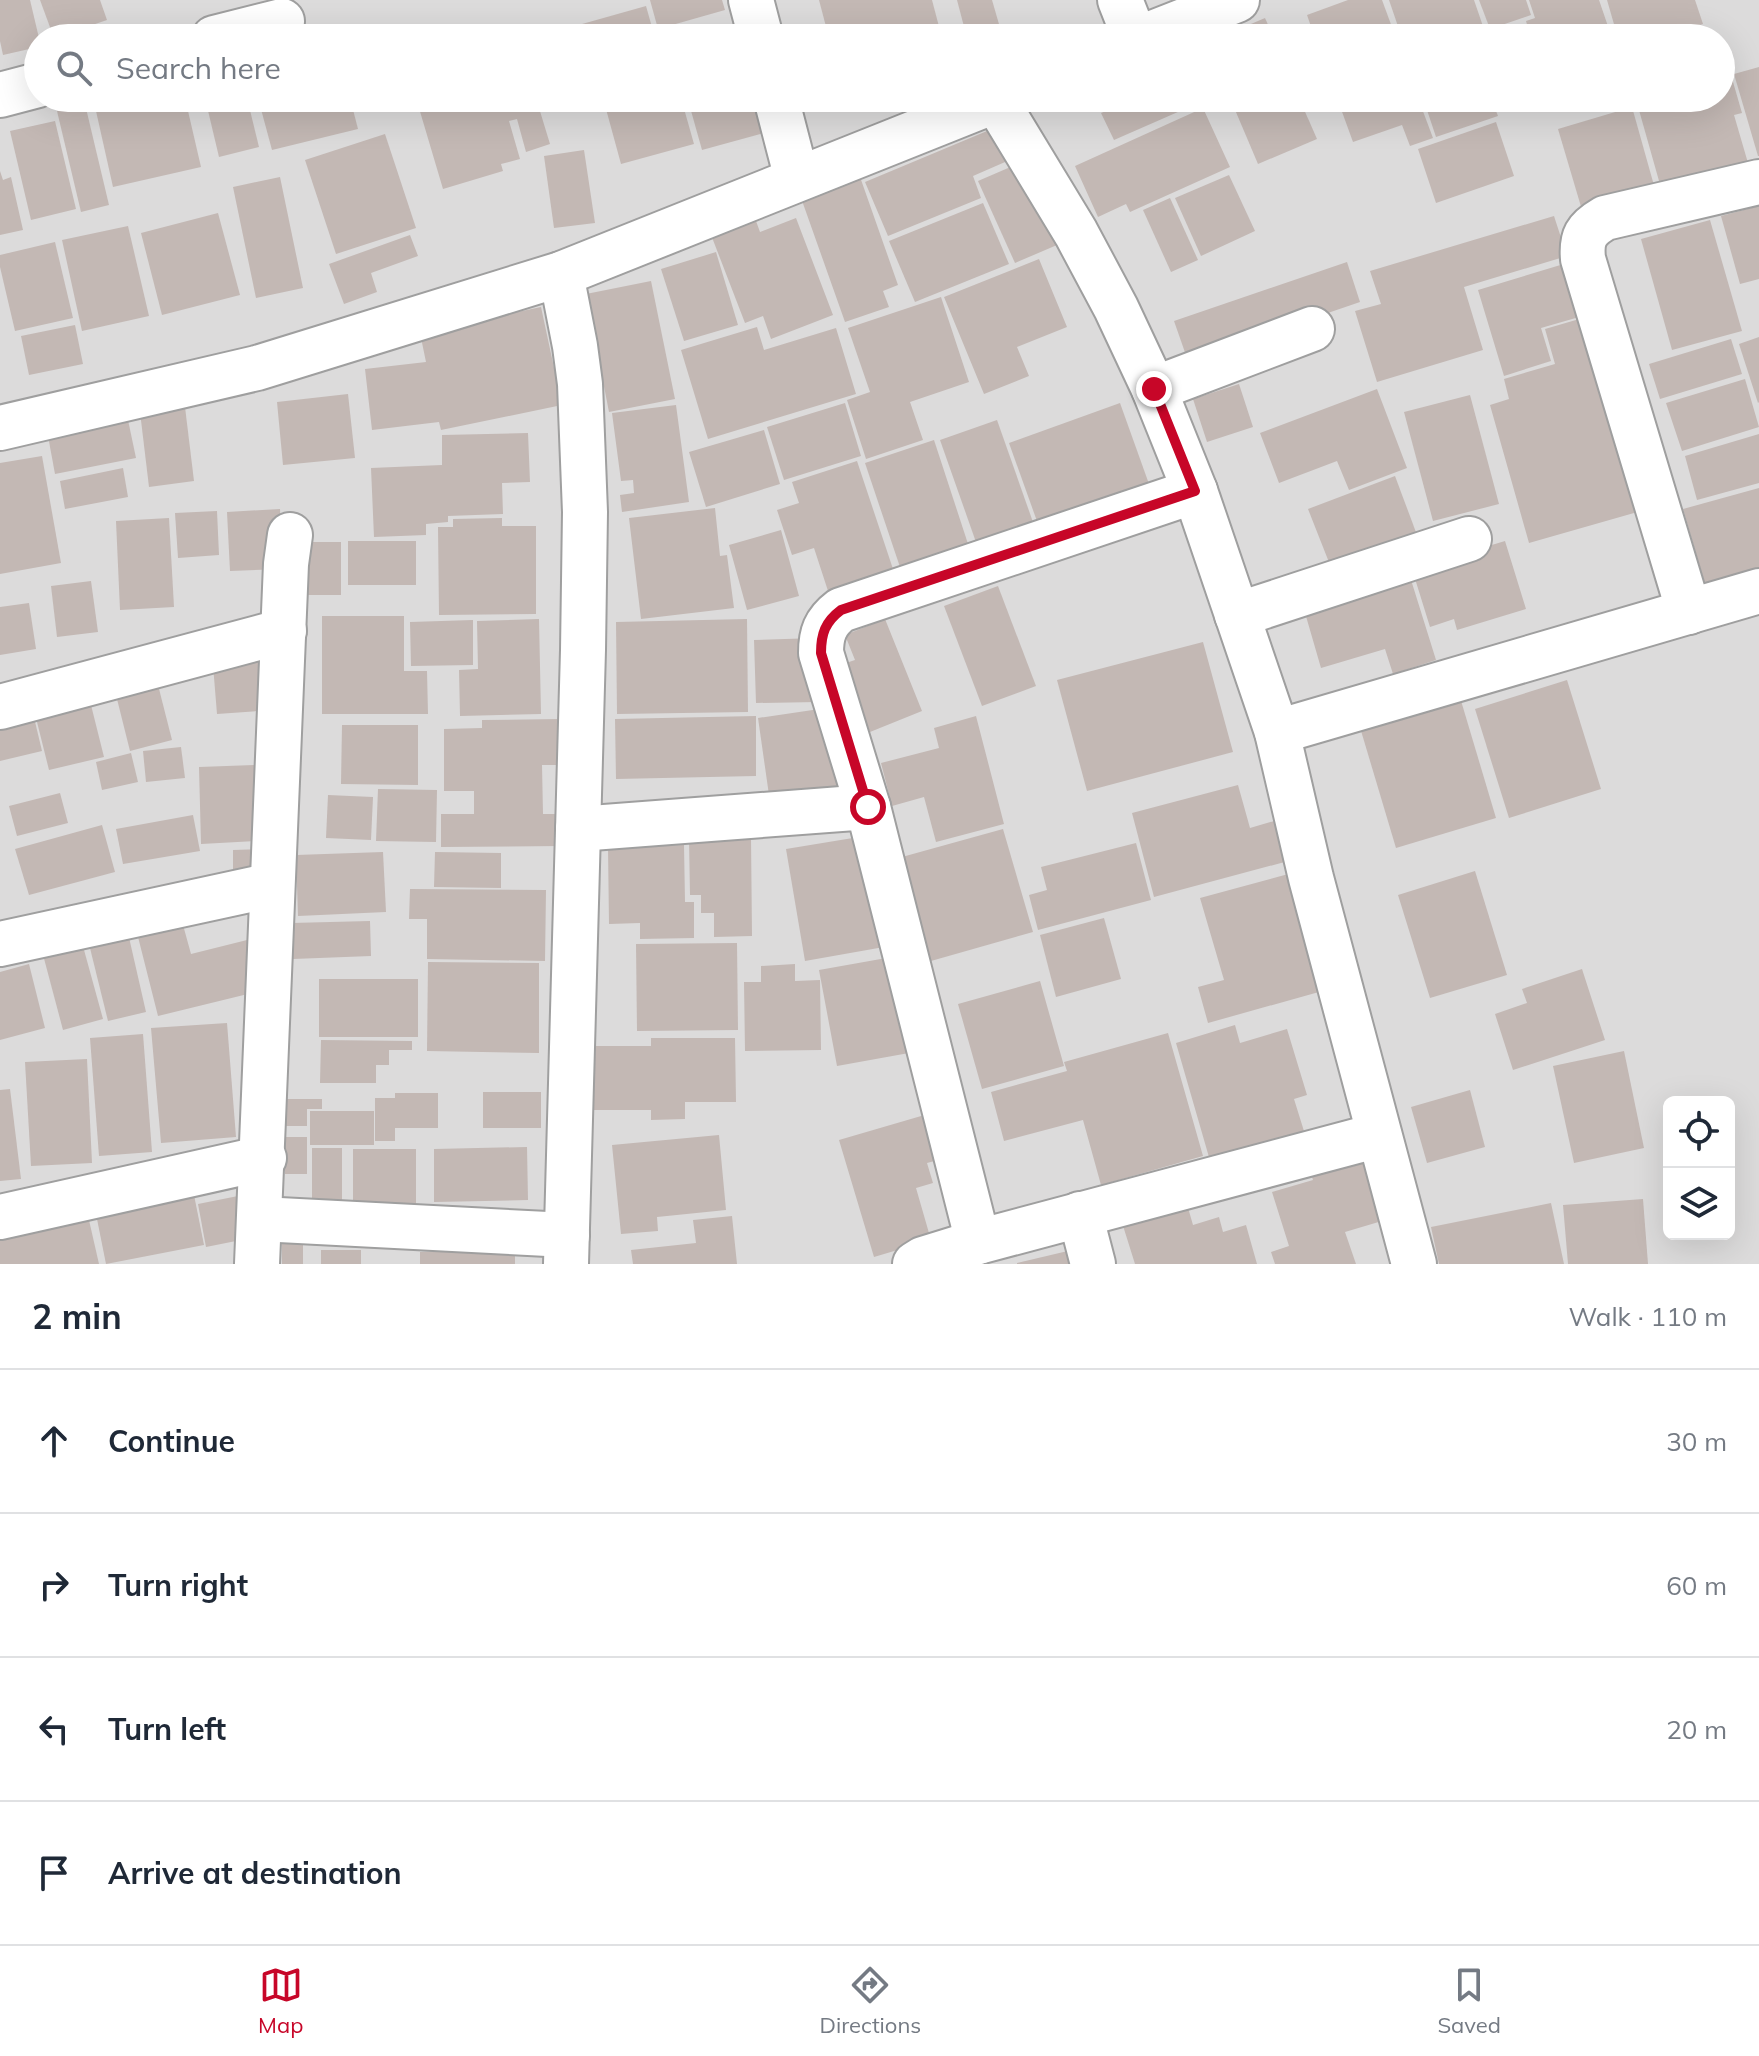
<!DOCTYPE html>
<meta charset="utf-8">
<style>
:root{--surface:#fff;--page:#f6f6f7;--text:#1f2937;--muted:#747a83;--line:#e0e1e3;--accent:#c70628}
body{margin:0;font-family:Mulish,sans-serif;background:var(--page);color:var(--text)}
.controls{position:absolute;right:24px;bottom:24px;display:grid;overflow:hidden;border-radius:12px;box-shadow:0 8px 32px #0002}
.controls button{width:72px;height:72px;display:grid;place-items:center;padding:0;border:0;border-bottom:2px solid var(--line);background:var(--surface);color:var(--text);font:40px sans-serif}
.stop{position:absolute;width:24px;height:24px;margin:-18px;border:6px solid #c70628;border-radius:50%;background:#fff}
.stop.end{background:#c70628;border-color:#fff;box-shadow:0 2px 8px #0008}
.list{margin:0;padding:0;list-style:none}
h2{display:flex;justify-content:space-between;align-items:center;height:104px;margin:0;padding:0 32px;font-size:34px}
h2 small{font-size:26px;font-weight:400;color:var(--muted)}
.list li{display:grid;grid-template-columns:52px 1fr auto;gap:24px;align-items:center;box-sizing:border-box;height:144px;padding:0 32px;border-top:2px solid var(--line)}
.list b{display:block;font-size:30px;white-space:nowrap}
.list em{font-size:26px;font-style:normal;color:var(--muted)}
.icon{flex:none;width:44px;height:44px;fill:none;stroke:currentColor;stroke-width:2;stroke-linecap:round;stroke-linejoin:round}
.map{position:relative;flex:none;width:1759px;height:1264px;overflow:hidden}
.search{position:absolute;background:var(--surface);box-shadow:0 8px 32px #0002;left:24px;right:24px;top:24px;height:88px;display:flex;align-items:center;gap:20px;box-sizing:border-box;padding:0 28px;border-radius:44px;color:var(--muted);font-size:30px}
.sheet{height:680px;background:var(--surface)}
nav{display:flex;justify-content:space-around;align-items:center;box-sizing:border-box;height:112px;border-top:2px solid var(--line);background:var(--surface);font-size:22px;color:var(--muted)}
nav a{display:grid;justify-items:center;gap:4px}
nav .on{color:var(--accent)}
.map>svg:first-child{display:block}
.residential{fill:#dcdbdb;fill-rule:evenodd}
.building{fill:#c3b8b4}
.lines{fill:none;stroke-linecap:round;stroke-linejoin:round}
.minor-casing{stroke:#9f9f9f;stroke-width:48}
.minor{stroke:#fff;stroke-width:44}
.route{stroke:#c70628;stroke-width:10}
</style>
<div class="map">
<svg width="1759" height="1264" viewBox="0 0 1759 1264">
<rect width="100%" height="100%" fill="#efeae5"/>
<path class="residential" d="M0,0h1191l-90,38h-1063v60h1683v-60h-577l87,-38h528v1264h-1759zM1669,1102h60v132h-60z"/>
<g class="building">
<path d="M0,0h30l9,38 -1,9 -35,8 -3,-14z"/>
<path d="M40,0h60l7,20 -53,18z"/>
<path d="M650,0h72l3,10 -67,19z"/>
<path d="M819,0h113l10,38h-113z"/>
<path d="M957,0h35l11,38h-36z"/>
<path d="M1348,0h34l14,38h-81l-8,-23z"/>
<path d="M1389,0h85l13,38h-85z"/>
<path d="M1479,0h47l5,15 -41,14z"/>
<path d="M1529,0h70l13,38h-81l-5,-17 9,-3z"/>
<path d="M1607,0h88l8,24 -47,14h-38z"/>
<path d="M646,6l9,32h-111l-1,-3z"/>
<path d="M1265,18l9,20h-56z"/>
<path d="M1759,67v89h-1l-24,-82z"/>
<path d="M1731,75l11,38 -8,2 14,48 -87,25 -24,-85 16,-5h68v-20z"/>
<path d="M154,98h31l16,69 -88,20 -17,-76z"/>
<path d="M205,98h42l12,49 -40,10z"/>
<path d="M258,98h92l8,31 -86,21z"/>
<path d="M416,98h120l14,46 -24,8 -9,-33 -8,2 11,38 -19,5 2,7 -60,18z"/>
<path d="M603,98h78l13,46 -73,20z"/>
<path d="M694,98h68l9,33 -69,19 -14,-50z"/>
<path d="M1129,98h72l2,3 -89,39 -13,-27 29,-12z"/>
<path d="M1230,98h69l18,41 -59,25z"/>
<path d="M1337,98h81l15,40 -23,8 -8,-21 -49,17z"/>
<path d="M1423,98h68l7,18 -62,21z"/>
<path d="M85,104l24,101 -28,7 -24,-101z"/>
<path d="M1632,107l23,82 -73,21 -24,-81z"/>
<path d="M1203,108l27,59 -100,45 -4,-8 -28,13 -23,-51z"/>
<path d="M55,121l21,88 -45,11 -21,-89z"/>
<path d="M1496,122l18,54 -78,27 -18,-54z"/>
<path d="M999,126l13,33 -39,17 8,22 -93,38 -23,-54z"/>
<path d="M385,134l31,94 -80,26 -31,-94z"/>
<path d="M584,150l11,73 -41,5 -10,-72z"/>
<path d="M1022,162l35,83 -42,18 -37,-82z"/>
<path d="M0,171l3,9 8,-3 12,53 -23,5z"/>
<path d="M859,174l39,111 -15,6 6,16 -44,15 -45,-127z"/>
<path d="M1229,175l26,56 -54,25 -26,-58z"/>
<path d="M280,177l23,111 -47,10 -23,-111z"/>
<path d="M1170,198l28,62 -27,12 -28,-62z"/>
<path d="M983,203l26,61 -94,38 -26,-61z"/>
<path d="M1759,206v73l-19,5 -19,-68z"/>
<path d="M752,210l8,22 36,-14 37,97 -62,24 -8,-23 -18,7 -37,-96z"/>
<path d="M218,213l22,82 -78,20 -21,-82z"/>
<path d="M1554,216l13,40 -103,31 19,63 -106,32 -22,-71 26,-7 -11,-33z"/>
<path d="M1710,220l32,111 -70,19 -31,-111z"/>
<path d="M128,226l21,90 -67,15 -20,-91z"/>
<path d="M410,235l8,21 -47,17 6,19 -33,12 -15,-40z"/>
<path d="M55,242l18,76 -58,13 -15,-64v-12z"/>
<path d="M716,252l22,73 -54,16 -23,-72z"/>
<path d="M1039,259l28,68 -50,20 12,29 -45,18 -40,-97z"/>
<path d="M1577,260l16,53 -52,15 10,33 -47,15 -26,-86z"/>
<path d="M1347,262l13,40 -172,59 -14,-40z"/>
<path d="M651,281l24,118 -66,13 -23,-118z"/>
<path d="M941,297l28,85 -59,20 13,38 -57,19 -19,-59 23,-8 -22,-64z"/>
<path d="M541,307l21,98 -121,25 -2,-8 -67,8 -7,-61 61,-7 -6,-29z"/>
<path d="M1593,315l55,194 -119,34 -39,-138 19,-6 -5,-20 51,-15 -10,-35z"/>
<path d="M75,325l8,39 -54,11 -8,-39z"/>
<path d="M757,327l7,23 72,-22 20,66 -148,45 -27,-89z"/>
<path d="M1759,337v65l-1,1 -19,-59z"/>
<path d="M1731,339l11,35 -82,25 -11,-35z"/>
<path d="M1745,379l14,48 -77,24 -16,-48z"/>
<path d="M1239,384l14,43 -46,15 -14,-43z"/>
<path d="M1377,389l30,79 -58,22 -12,-29 -58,22 -19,-50z"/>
<path d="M348,394l7,64 -72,7 -6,-63z"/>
<path d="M1470,395l29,109 -66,17 -29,-109z"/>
<path d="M845,403l16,53 -77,24 -17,-53z"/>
<path d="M1120,403l29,81 -111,40 -29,-81z"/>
<path d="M676,405l13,97 -67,10 -2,-17 14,-2 -1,-13 -12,1 -9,-68z"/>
<path d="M185,407l9,74 -45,6 -9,-75z"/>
<path d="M128,420l8,38 -81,16 -7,-38z"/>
<path d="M997,420l37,105 -57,20 -37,-105z"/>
<path d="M764,430l16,54 -74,23 -17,-55z"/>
<path d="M528,433l2,49 -28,1 1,31 -55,2v6l-22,2v11l-52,2 -3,-69 71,-3v-30z"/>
<path d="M1759,434v49l-62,17 -12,-44z"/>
<path d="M934,440l36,110 -68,23 -37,-110z"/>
<path d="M42,456l19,107 -61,11v-111z"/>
<path d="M857,461l37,111 -65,22 -15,-46 -22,7 -15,-45 22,-7 -7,-21z"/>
<path d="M123,468l5,29 -63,12 -5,-28z"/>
<path d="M1395,476l25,67 -86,32 -26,-66z"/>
<path d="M1759,488v81l-54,15 -22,-75z"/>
<path d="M715,508l5,48 7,-1 7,53 -93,11 -12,-101z"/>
<path d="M280,509l3,60 -53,2 -3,-59z"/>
<path d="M217,511l2,44 -41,3 -3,-45z"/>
<path d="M169,518l5,89 -54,3 -4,-89z"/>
<path d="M502,518v8h34v88l-97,1 -1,-88h15v-8z"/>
<path d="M781,530l18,66 -52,14 -18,-65z"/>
<rect x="348" y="541" width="68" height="44"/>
<path d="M1505,541l21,68 -69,21 -3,-11 -24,8 -18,-58z"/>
<rect x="306" y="542" width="35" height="53"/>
<path d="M1407,567l29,93 -43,14 -8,-25 -64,19 -20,-69z"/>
<path d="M91,581l7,51 -41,5 -6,-51z"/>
<path d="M998,586l38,100 -54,20 -38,-100z"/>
<path d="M29,603l7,46 -36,6v-48z"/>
<path d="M322,616h82v55h23l1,43h-106z"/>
<path d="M539,619l2,95 -81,2 -1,-46 19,-1 -1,-48z"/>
<path d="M747,619l1,93 -131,2 -1,-92z"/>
<path d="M885,619l37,92 -52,21 -27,-68 12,-4 -10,-25z"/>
<path d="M473,620v45l-62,1 -1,-44z"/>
<path d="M816,638l2,64 -62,1 -2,-63z"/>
<path d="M1203,642l30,110 -146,39 -30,-111z"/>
<path d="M269,660l4,50 -56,4 -4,-49z"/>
<path d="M1567,680l34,109 -92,29 -34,-109z"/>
<path d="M157,681l15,59 -42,11 -15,-60z"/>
<path d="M1459,694l37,124 -100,30 -37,-124z"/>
<path d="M90,701l14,56 -55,13 -14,-56z"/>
<path d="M833,707l12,78 -76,10 -11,-77z"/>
<path d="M32,709l10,42 -42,10v-44z"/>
<path d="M756,716v60l-140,3 -1,-60z"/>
<path d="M976,716l28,108 -68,18 -12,-45 -32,9 -11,-43 58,-15 -5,-20z"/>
<path d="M561,719v46h-19l1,49h19v32l-121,1v-33h33v-23h-30v-62l38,-1v-8z"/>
<path d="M342,725h76v60l-77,-1z"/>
<path d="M181,747l4,31 -39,4 -3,-31z"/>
<path d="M131,753l7,29 -36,8 -6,-28z"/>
<path d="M254,765l4,76 -57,3 -2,-77z"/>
<path d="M1238,785l12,43 31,-9 11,41 -138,37 -22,-84z"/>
<path d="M378,789l59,1 -1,52 -60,-1z"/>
<path d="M60,793l8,30 -51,13 -8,-30z"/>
<path d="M328,795l45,2 -2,43 -45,-2z"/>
<path d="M193,815l7,36 -77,13 -7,-35z"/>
<path d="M102,825l13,47 -86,23 -14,-46z"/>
<path d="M1003,829l30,103 -102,29 -29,-104z"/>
<path d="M865,836l19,111 -79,14 -19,-112z"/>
<path d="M751,837l1,99 -38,1v-24h-13v-18h-11l-1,-57z"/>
<path d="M1136,843l15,57 -113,30 -9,-35 18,-5 -6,-23z"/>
<path d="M684,845l1,57h9v36l-54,1v-16l-31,1 -1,-77z"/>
<path d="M264,849l1,26 -32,2v-27z"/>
<path d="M383,852l3,60 -88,4 -2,-61z"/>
<path d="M435,852l66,1v35l-67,-1z"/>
<path d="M1475,871l32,104 -77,23 -32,-103z"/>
<path d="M1292,873l34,117 -118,33 -10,-36 26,-7 -24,-82z"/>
<path d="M410,889l136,1 -1,71 -118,-2v-40h-18z"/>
<path d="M180,914l11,40 60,-15 13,51 -106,26 -23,-91z"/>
<path d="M1104,918l17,61 -65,18 -16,-62z"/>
<path d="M370,921l1,35 -78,3 -2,-36z"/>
<path d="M128,933l18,79 -38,9 -19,-77z"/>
<path d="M81,939l22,80 -40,11 -21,-79z"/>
<path d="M737,943l1,87 -101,1 -1,-87z"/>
<path d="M892,957l17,96 -72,13 -18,-96z"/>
<path d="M428,962l111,1v90l-112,-2z"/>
<path d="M29,964l16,64 -45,12v-68z"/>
<path d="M795,964v17l25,-1 1,70 -76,1 -1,-69h17v-16z"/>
<path d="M1582,969l23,71 -92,30 -18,-56 32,-11 -5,-14z"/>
<rect x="319" y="979" width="99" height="58"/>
<path d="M1040,981l24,85 -82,23 -24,-85z"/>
<path d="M227,1023l9,114 -75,6 -10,-115z"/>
<path d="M1235,1025l5,18 47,-14 20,66 -13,4 14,45 -95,27 -37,-128z"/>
<path d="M1168,1033l35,123 -102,29 -18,-65 -79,21 -13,-49 76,-21 -3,-9z"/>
<path d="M143,1034l9,118 -53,4 -9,-118z"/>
<path d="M651,1038h84l1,64h-51v17l-34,1v-10h-57l-1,-64h58z"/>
<path d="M321,1040l91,1v9h-23v15h-13v18h-56z"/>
<path d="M1624,1051l20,97 -70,15 -21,-97z"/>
<path d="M87,1059l5,104 -61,3 -6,-104z"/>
<path d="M10,1089l11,90 -21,2v-91z"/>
<path d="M1470,1090l15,57 -58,16 -16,-56z"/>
<rect x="483" y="1092" width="58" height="36"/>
<path d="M395,1093h43v35h-43v13h-20v-43h20z"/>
<path d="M285,1099h37v10h-15v17h-22z"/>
<rect x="310" y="1111" width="64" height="34"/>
<path d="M928,1114l14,45 -15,4 6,20 -17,5 15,52 -57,17 -35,-117z"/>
<path d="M719,1135l7,75 -69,7 1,14 -37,3 -9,-89z"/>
<rect x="285" y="1137" width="22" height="37"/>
<path d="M527,1147l1,53 -94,2v-53z"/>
<rect x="312" y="1148" width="30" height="65"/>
<rect x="353" y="1149" width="63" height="70"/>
<path d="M1365,1151l27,67 -47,14 11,32h-81l-4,-12 18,-6 -17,-54 41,-12 -4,-12z"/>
<path d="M192,1185l12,60 -98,19 -12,-60z"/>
<path d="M1184,1194l9,31 26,-8 4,15 23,-7 11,39h-122l-16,-51z"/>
<path d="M243,1195l8,43 -45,9 -8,-43z"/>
<path d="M1643,1199l5,65h-80l-5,-59z"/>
<path d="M1551,1203l13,61h-125l-8,-37z"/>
<path d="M86,1207l13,57h-99v-37z"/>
<path d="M732,1216l5,48h-104l-2,-14 65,-7 -3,-23z"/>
<rect x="282" y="1230" width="21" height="34"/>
<rect x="321" y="1250" width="40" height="14"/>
<path d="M515,1250v14h-95v-12z"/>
<path d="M1072,1250l4,14h-59v-1z"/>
</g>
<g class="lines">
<defs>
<g id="minor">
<path d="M751,0l10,38"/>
<path d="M1120,0l15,38"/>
<path d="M214,38l68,-17"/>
<path d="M1140,38l97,-38"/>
<path d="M0,95l38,-10"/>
<path d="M776,98l21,81"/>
<path d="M996,101l80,132 40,75 38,81 41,102 82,241 34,146 103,386"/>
<path d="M561,274l14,72 5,38 5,128 -2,138 -17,614"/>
<path d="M1154,389l158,-60"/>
<path d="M0,428l257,-60 304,-94 441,-176"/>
<path d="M1689,612l-106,-353c-2,-22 3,-30 22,-41l154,-36"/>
<path d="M1237,615l232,-76"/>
<path d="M0,707l284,-76"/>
<path d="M1277,732l482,-141"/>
<path d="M868,807l-47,-154c0,-19 4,-31 20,-43l354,-119"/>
<path d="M578,829l290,-22 110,435"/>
<path d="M0,944l272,-59"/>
<path d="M1080,1214l13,50"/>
<path d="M0,1217l264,-59"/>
<path d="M260,1219l307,16"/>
<path d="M257,1264l29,-700 4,-29"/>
<path d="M915,1264l8,-5 55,-17 401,-107"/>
</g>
</defs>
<use href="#minor" class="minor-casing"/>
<use href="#minor" class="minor"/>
</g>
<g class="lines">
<path class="route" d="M868,807l-47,-154c0,-19 4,-31 20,-43l354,-119 -41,-102"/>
</g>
</svg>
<div class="controls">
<button><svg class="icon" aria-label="locate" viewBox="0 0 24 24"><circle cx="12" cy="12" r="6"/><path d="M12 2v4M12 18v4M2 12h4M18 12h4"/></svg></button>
<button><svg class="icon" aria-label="layers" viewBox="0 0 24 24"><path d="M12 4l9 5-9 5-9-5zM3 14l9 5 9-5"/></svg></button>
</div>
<div class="stop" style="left:868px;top:807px"></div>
<div class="stop end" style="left:1154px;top:389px"></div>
<div class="search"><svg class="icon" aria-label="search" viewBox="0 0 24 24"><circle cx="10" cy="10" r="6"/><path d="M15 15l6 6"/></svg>Search here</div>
</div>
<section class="sheet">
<h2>2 min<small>Walk · 110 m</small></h2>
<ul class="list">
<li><svg class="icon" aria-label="ahead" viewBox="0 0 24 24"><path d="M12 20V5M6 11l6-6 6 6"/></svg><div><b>Continue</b></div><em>30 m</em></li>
<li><svg class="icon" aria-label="right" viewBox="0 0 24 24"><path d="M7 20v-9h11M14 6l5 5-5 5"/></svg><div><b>Turn right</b></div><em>60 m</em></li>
<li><svg class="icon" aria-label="left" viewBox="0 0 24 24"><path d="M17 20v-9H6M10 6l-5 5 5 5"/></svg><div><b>Turn left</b></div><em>20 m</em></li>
<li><svg class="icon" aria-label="arrive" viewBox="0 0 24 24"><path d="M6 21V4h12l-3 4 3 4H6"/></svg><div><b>Arrive at destination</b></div></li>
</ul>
</section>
<nav>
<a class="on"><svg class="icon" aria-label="map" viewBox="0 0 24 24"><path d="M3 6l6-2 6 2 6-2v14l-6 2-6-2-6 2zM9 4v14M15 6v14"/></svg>Map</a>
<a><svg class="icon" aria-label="directions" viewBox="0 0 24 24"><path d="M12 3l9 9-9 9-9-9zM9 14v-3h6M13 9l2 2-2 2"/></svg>Directions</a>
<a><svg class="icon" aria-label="saved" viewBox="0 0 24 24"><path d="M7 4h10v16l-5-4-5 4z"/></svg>Saved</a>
</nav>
